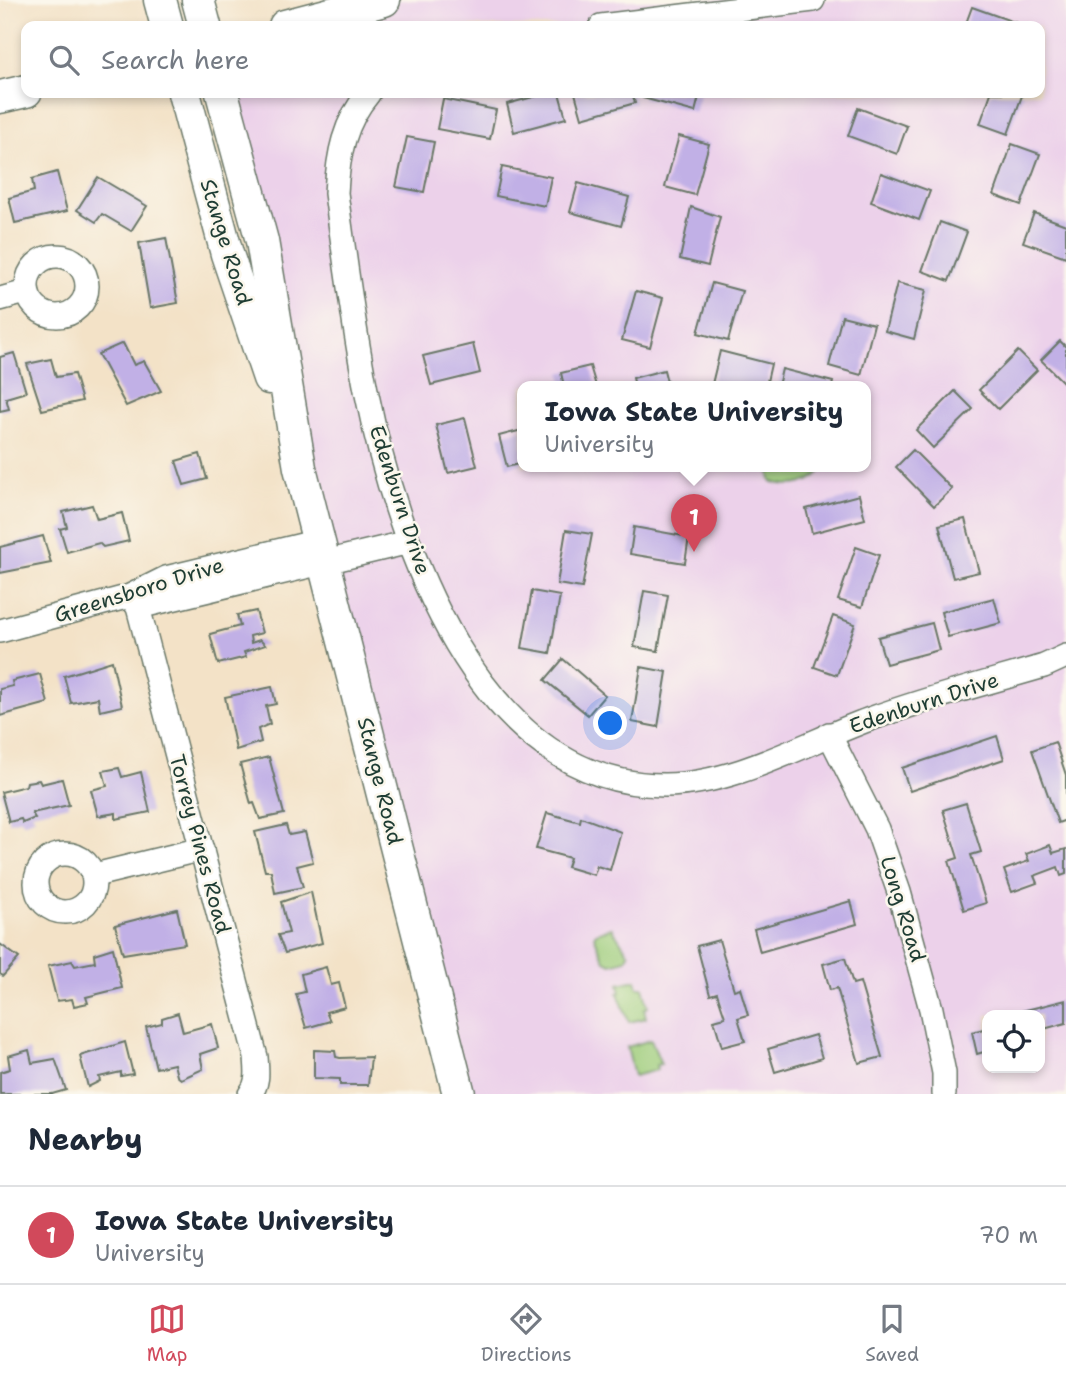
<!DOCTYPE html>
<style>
:root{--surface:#fff;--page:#f2f2f3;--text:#1f2937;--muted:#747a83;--line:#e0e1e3;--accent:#d1495b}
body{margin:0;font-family:"Shantell Sans",sans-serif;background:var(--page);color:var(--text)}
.controls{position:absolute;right:21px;bottom:21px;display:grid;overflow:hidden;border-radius:14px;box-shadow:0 4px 10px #0003}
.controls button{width:63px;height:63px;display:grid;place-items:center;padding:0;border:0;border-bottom:2px solid var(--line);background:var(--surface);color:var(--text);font:35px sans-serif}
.you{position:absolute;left:611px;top:724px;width:24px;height:24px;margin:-18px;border:5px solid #fff;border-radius:50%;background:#1a73e8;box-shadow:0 0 0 10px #1a73e833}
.badge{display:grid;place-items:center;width:46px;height:46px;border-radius:50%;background:var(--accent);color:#fff;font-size:23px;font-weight:700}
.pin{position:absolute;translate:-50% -58px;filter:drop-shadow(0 2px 4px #0008)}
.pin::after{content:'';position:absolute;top:37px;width:24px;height:21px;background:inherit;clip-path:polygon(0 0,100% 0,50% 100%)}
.popup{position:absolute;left:517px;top:381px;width:354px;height:91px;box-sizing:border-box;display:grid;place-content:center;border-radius:14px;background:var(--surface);filter:drop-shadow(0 2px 5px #0005);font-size:23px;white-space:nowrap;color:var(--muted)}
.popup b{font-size:26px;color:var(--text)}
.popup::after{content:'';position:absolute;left:50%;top:100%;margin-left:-14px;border:14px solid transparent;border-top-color:var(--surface)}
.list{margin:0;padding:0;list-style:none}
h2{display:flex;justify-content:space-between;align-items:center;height:91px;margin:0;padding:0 28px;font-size:30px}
h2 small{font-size:23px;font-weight:400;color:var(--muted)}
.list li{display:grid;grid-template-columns:46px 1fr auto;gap:21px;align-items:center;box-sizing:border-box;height:98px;padding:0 28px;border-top:2px solid var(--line)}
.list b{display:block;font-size:26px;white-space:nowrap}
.list p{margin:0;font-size:23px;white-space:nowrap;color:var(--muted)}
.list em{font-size:23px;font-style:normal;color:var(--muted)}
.icon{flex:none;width:38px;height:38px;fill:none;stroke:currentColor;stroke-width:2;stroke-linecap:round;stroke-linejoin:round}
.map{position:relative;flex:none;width:1066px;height:1094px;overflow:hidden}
.search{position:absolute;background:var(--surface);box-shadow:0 4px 10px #0003;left:21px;right:21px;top:21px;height:77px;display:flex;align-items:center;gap:18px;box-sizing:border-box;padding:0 24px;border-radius:14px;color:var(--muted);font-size:26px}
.sheet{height:189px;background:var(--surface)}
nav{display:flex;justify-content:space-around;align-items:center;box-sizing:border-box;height:98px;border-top:2px solid var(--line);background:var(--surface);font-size:19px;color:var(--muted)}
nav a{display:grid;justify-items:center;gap:4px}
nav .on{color:var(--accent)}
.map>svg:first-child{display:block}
.built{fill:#ecd1ea;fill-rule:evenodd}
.green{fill:#9dcc7a;stroke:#5e8457;stroke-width:2}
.building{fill:#c1b0e6}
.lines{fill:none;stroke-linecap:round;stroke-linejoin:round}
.street-casing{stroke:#697767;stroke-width:26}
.secondary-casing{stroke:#697767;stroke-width:35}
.street{stroke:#fff;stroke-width:23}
.secondary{stroke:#fff;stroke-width:32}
.labels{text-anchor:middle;stroke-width:5;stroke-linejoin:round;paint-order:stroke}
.street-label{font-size:21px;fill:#1f3d34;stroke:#fbf7ec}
</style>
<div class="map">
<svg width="1066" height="1094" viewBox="0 0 1066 1094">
<rect width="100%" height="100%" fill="#fbf7ec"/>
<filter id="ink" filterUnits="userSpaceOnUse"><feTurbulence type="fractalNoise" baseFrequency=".0143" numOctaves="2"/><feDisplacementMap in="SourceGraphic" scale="14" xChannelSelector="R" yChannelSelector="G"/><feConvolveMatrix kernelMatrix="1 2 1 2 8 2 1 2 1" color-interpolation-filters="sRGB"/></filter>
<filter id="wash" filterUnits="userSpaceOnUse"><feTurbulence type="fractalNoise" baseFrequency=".00686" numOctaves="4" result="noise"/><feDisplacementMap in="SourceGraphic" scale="28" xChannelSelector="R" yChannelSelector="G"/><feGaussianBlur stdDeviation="1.57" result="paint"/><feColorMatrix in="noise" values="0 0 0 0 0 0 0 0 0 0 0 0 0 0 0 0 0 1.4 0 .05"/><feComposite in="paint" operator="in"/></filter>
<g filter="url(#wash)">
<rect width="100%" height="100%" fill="#f3e2c7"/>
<path class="built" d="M384,0h682v1094h-606l-238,-1001h818v-67h-755zM522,386h344v80h-344zM987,1015h53v53h-53z"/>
<g class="green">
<path d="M769,466h56c-11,18 -34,23 -54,15z"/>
<path d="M612,928l17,26 -3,6 -15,4 -6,-3 -11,-25 2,-3z"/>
<path d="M636,980l2,7h5l5,20 -4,2 2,9 -17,4 -11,-29 3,-1 -2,-8z"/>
<path d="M651,1040l10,24 -5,1 1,5 -23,6 -7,-29z"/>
</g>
<g id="blocks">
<g class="building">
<path d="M972,7l53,19h-60z"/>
<path d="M548,93h11l7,25 -52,14 -7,-28z"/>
<path d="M575,93h57l3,10 -53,15z"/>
<path d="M644,93h56l-5,19 -52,-14z"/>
<path d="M991,93h32l-15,41 -28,-10z"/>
<path d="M443,99l53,11 -6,29 -53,-10z"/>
<path d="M858,108l49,18 -10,28 -49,-18z"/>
<path d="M679,136l30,8 -14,51 -30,-8z"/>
<path d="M407,137l27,5 -10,50 -28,-5z"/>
<path d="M1012,144l28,10 -19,51 -27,-10z"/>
<path d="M502,167l49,10 -6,29 -49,-10z"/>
<path d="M57,172l10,39 -52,12 -6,-25 25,-7 -2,-12z"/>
<path d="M881,173l49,18 -11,29 -48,-18z"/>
<path d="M98,177l49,29 -16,25 -29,-17 -6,8 -19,-12z"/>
<path d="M578,183l51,14 -8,29 -51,-14z"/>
<path d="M691,207l29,10 -12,49 -28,-7z"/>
<path d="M1034,213l32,12v32l-43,-15z"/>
<path d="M940,222l27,10 -18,49 -27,-10z"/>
<path d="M166,238l12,65 -28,5 -11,-65z"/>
<path d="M712,283l30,8 -14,50 -30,-8z"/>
<path d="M897,283l29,7 -12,49 -29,-8z"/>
<path d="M636,291l27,7 -13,49 -28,-7z"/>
<path d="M842,316l32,8 -13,51 -32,-9z"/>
<path d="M1060,341l6,6v38l-25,-25z"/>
<path d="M123,343l11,22 10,-4 17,30 -35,15 -28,-52z"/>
<path d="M473,344l7,29 -49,12 -8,-29z"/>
<path d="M720,351l51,13 -5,22 -54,-2z"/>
<path d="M1018,351l19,19 -39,39 -19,-19z"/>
<path d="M14,353l12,39 -20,6 3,11 -9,2v-54z"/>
<path d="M51,359l5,18 18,-3 8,27 -40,9 -15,-46z"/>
<path d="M590,366l6,20h-32l-3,-13z"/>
<path d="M782,369l51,13 -1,4h-54z"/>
<path d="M664,370l4,16h-33l-2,-8z"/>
<path d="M955,391l18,18 -40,39 -17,-18z"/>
<path d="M465,418l12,48 -29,7 -12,-48z"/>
<path d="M522,430v33l-15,4 -8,-31z"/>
<path d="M913,450l39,39 -18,17 -38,-39z"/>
<path d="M200,454l7,25 -23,6 -8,-24z"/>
<path d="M859,495l6,24 -53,14 -6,-24z"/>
<path d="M92,505l5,14 25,-6 7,28 -26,6 -4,-4 -32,9 -7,-23 7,-2 -4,-15z"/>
<path d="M965,519l14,53 -26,6 -14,-53z"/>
<path d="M634,527l55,10 -4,26 -55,-9z"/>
<path d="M566,530l26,4 -10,54 -25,-4z"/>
<path d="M43,536l8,27 -51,10v-26z"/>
<path d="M856,547l23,8 -17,52 -24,-7z"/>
<path d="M532,591l28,5 -10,57 -28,-5z"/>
<path d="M644,591l24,4 -10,56 -24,-4z"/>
<path d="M994,598l7,25 -53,14 -7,-25z"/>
<path d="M256,611l6,22 -12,3 1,7 9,-3 5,5 -21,7 2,5 -28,7 -8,-30 30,-8 -3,-11z"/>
<path d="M833,616l22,8 -18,51 -23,-8z"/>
<path d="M932,623l7,27 -53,14 -8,-27z"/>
<path d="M563,659l42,36 -17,20 -43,-35z"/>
<path d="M112,661l10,45 -22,5 -2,-13 -27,5 -7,-27z"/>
<path d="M641,667l26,5 -9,55 -26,-5z"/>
<path d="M40,674l8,29 -48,13v-27l13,-3 -1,-5z"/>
<path d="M272,687l4,17 -10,2 4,18 -12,5 3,13 -25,8 -11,-53z"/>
<path d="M997,736l7,23 -94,32 -8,-23z"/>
<path d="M1055,742l11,33v45l-8,3 -26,-73z"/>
<path d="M269,757l15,57 -24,5 -6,-16 -3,1 -11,-40z"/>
<path d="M119,768l3,9 19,-5 9,40 -34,7v-6l-18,3 -7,-26 16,-4 -4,-15z"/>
<path d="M62,779l7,26 -37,8 3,5 -12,5 -2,-4 -12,3 -8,-30 25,-6 1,-4 12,-2 2,4z"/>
<path d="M966,803l15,49 -10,3 15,48 -22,7 -15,-49 9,-3 -15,-48z"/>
<path d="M547,813l33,9 1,-5 40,15 -11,38 -13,-4 -3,9 -27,-8 3,-9 -34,-9z"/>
<path d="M286,825l3,10 16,-3 8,30 -16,4 6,21 -28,6 -4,-22h-6l-10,-39z"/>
<path d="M1050,845l3,8 13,-4v25l-5,2 -3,-9 -24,9 3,7 -25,9 -8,-22 25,-9 -3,-7z"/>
<path d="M311,892l11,51 -37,10 -7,-18 11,-2 -8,-31z"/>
<path d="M851,901l6,23 -97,28 -6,-23z"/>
<path d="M177,909l8,35 -62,10 -8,-29z"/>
<path d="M719,940l15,50 6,-2 8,27 -10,3 7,23 -23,6 -8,-27 11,-3 -8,-24 -7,2 -13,-49z"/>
<path d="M0,944l19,14 -16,18 -3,-2z"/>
<path d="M113,948l9,40 -36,9 2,6 -14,3 -2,-7 -15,2 -9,-35 24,-5 3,5 20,-4 -1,-8z"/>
<path d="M845,958l8,26 7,-2 22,75 -23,6 -22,-75 -7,2 -7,-26z"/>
<path d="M326,967l5,18 8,-2 6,24 -19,5 4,9 -24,7 -10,-34 9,-2 -4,-18z"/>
<path d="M1066,1000v23l-26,7v-15h-21l-1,-3z"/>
<path d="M178,1013l5,19 29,-8 6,24 -18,6 3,15 -22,10 -4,-3 -3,-12 -18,4 -10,-41 16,-4v-5z"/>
<path d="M987,1028v23l-10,3 -5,-22z"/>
<path d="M815,1035l7,23 -47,14 -7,-23z"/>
<path d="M125,1042l8,32 -12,2v-4l-22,5 1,4 -12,6 -8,-31z"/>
<path d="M29,1050l3,13 23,-4 11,31 -14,4h-52v-22l10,-3 -2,-13z"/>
<path d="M314,1050l21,1 1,6 4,1 31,-1 -3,28h-28v-6l-26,-1z"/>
</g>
</g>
</g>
<g filter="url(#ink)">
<use href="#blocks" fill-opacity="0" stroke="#697767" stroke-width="2"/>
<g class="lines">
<defs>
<g id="street">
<path d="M601,26l212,-26"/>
<path d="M369,93c-25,29 -31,62 -33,100 9,66 17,132 30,197 30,150 112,396 299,395 72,-1 139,-42 205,-66 57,-21 116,-36 174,-53l22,-10"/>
<circle cx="57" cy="286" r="30"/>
<path d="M0,299l26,-7"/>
<path d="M130,596l8,11 118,450c1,14 3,26 -6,37"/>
<path d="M138,607l271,-65"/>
<path d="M0,631l130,-35 36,-18 153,-37"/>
<path d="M829,734l48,95 22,63 32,117 13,64v21"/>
<circle cx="65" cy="883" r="29"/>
<path d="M95,875l107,-26"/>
</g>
<g id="secondary">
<path d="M160,0l7,26"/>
<path d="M198,0l7,26"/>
<path d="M285,26l99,-26"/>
<path d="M184,93l43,161 42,124"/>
<path d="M222,93l40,148 38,227 159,626"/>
<path d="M0,97l26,-6"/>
</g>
</defs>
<use href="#street" class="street-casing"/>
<use href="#secondary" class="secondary-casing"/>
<use href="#street" class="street"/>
<use href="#secondary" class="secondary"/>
</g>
</g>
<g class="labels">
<g class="street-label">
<text transform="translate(226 242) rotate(73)" y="7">Stange Road</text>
<text transform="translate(400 500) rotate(72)" y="7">Edenburn Drive</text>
<text transform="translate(139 590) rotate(-17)" y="7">Greensboro Drive</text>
<text transform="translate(924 703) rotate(-18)" y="7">Edenburn Drive</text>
<text transform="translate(380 781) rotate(76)" y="7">Stange Road</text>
<text transform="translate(200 844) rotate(75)" y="7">Torrey Pines Road</text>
<text transform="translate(903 909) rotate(73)" y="7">Long Road</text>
</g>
</g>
</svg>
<div class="controls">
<button><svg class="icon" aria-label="locate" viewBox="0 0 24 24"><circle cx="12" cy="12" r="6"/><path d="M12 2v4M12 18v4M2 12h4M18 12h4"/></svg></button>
</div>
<div class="you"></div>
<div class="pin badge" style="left:694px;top:552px">1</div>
<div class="popup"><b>Iowa State University</b>University</div>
<div class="search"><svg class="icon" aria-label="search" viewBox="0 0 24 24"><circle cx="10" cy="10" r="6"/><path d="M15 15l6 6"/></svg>Search here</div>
</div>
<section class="sheet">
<h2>Nearby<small></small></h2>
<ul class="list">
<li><span class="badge">1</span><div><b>Iowa State University</b><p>University</p></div><em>70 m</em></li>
</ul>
</section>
<nav>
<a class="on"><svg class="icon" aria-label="map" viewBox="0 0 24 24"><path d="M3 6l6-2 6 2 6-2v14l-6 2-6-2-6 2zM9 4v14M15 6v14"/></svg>Map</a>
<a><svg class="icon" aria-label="directions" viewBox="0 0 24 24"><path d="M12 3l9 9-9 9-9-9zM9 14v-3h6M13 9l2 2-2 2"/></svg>Directions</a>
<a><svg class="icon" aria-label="saved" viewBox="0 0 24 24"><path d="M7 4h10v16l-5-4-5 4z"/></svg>Saved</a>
</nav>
